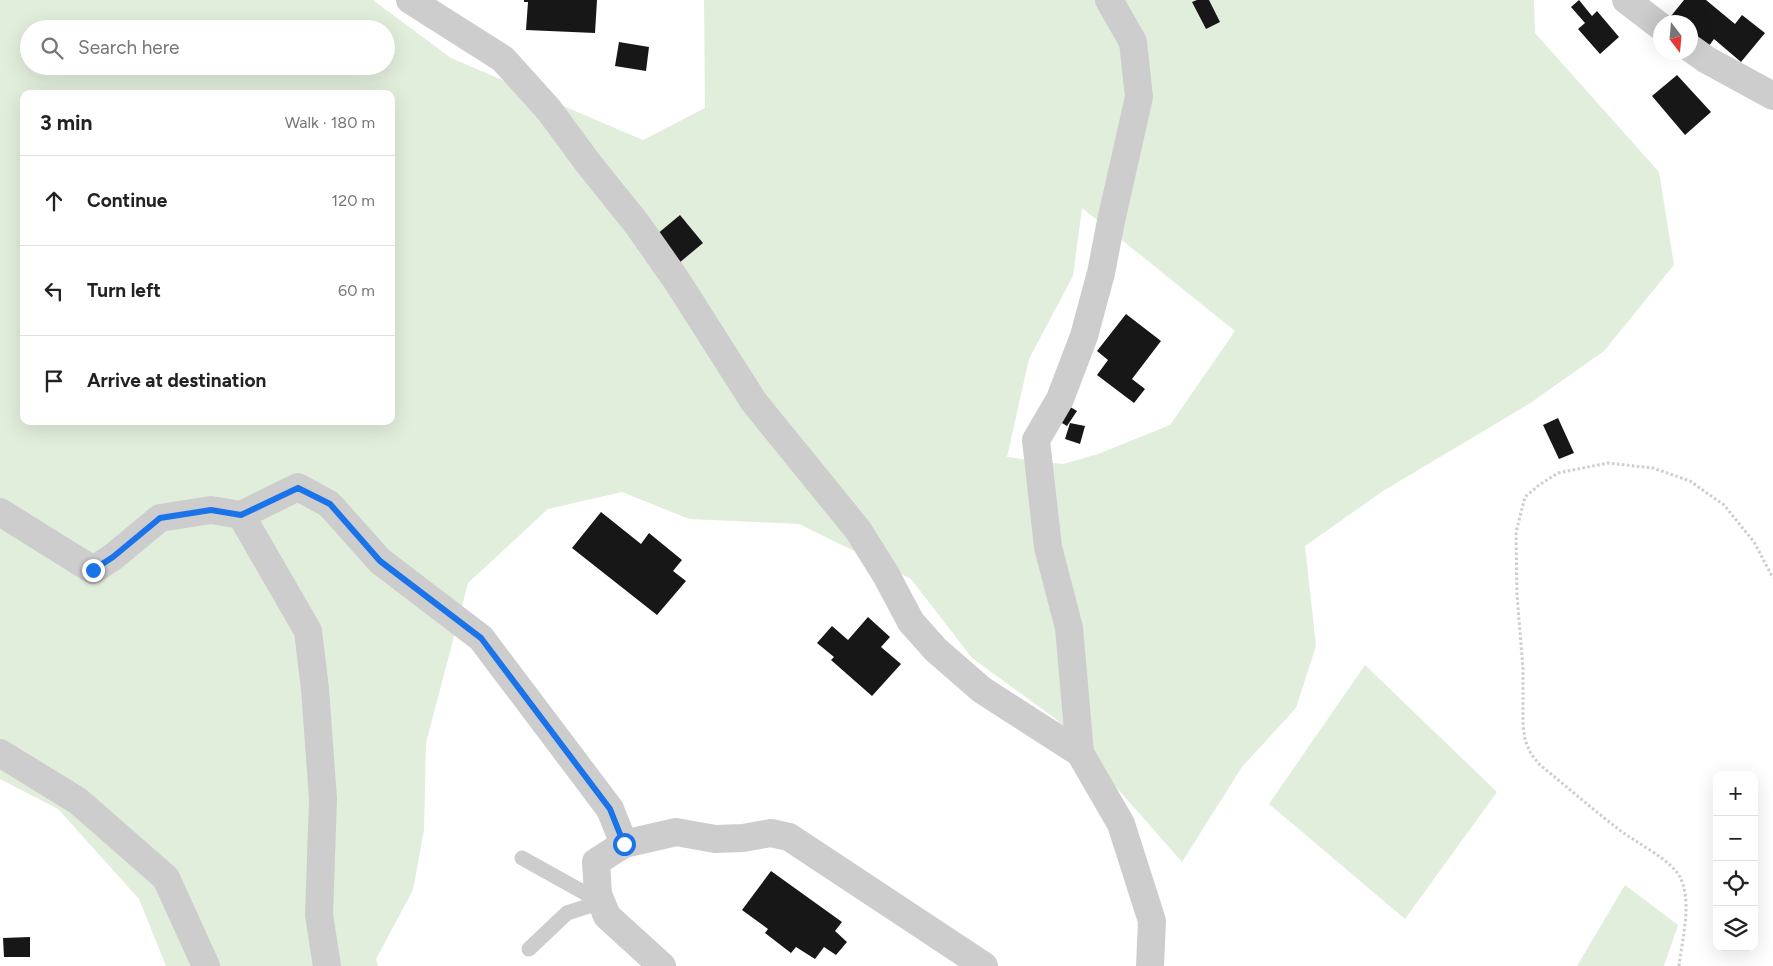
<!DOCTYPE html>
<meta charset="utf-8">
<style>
:root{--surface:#fff;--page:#f2f2f2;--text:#222;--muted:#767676;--line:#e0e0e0}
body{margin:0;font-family:Figtree,sans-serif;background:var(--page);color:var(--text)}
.controls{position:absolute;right:15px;bottom:15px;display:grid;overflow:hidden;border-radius:10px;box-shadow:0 5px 20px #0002}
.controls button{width:45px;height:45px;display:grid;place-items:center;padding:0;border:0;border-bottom:1px solid var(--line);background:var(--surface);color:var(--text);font:25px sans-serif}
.compass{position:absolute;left:1653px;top:15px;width:45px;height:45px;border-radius:50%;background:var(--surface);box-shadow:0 5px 20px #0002;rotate:164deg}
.stop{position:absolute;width:15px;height:15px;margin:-11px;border:4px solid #1a73e8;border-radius:50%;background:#fff}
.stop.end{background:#1a73e8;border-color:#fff;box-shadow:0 1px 5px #0008}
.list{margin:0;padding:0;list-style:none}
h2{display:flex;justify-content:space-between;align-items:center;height:65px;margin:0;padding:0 20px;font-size:21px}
h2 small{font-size:16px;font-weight:400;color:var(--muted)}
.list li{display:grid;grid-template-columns:32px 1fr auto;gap:15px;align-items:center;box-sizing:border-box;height:90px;padding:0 20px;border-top:1px solid var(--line)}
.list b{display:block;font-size:19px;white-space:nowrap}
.list em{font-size:16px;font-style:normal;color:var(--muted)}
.icon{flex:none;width:28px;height:28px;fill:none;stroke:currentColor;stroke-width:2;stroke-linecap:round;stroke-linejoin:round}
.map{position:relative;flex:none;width:1773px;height:966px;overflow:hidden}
.search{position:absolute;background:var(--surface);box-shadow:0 5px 20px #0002;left:20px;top:20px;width:375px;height:55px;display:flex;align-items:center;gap:12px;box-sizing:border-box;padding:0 18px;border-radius:28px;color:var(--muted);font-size:19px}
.panel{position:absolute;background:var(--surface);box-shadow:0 5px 20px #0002;left:20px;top:90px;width:375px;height:335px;border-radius:10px}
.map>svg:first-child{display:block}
.green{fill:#e2eedc;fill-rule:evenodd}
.building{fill:#171717}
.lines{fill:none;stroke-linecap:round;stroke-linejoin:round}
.path{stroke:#cdcdcd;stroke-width:3;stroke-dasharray:2.5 2.5;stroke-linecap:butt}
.lane{stroke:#cdcdcd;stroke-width:15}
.street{stroke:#cdcdcd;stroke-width:28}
.route{stroke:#1a73e8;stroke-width:6}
</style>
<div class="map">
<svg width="1773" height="966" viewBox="0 0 1773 966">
<rect width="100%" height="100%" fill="#fff"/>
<g class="green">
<path d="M0,0h373l78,58 192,82 62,-32 -1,-108h830l1,33 124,139 15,93 -70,86 -75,53 -146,87 -78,55 11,100 -20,62 -54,59 -60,95 -126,-143 -84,-61 -61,-79 -112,-55 -110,-5 -67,-27 -74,17 -80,74 -42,160 -2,87 -11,60 -37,69 2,7h-212l-27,-67 -81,-90 -58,-30zM29,29h357v37h-357zM24,94h367v327h-367zM1082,208l153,123 -65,94 -72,29 -35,10 -56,-7 22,-98 44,-83z"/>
<path d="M1365,665l132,127 -92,127 -136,-115z"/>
<path d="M1625,885l53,40 -14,41h-87z"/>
</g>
<g class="building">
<path d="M524,0h73l-2,33 -69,-3 2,-28h-4z"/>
<path d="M1197,0h12l11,22 -14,7 -14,-27z"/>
<path d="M1579,0l13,16 5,-5 22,26 -19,17 -22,-25 7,-6 -14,-16z"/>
<path d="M1684,0h22l29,24 7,-9 23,18 -24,29 -27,-23 -8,11 -16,-12v-16h-20l-3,-1z"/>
<path d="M619,42l30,5 -3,24 -31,-5z"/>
<path d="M1677,75l34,37 -26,23 -33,-39z"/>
<path d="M680,215l23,28 -24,20 -23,-28z"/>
<path d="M1126,314l35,27 -29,38 13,10 -11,14 -37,-28 11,-15 -11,-9z"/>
<path d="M1062,402l15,9 -10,15 -15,-9z"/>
<path d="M1558,418l16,35 -15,6 -16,-34z"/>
<path d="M1070,423l15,3 -5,18 -15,-5z"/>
<path d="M601,512l40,32 8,-11 33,27 -9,11 13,10 -29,34 -85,-67z"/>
<path d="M868,617l22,20 -9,10 20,17 -29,32 -41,-36 3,-3 -17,-14 15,-17 16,14z"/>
<path d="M771,871l71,51 -7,9 12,11 -11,13 -12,-8 -9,12 -19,-12 -5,6 -26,-20 3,-4 -26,-19z"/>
<path d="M30,937v20h-26l-1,-19z"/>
</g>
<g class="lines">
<path class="path" d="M1679,966c3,-27 13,-61 2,-87 -8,-19 -47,-37 -64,-51 -26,-20 -51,-42 -77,-63l-9,-11 -6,-14 -2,-15v-56l-6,-74 -1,-63 9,-35 14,-12 19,-12 50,-10 45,5 37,13 34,24 30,37 19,36"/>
<g class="lane">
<path d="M522,858l79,44"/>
<path d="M529,949l38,-36 34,-11"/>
</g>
<g class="street">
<path d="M410,0l93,59 46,51 39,53 49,61 40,57 77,121 104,128 28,45 25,47 25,28 46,40 98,63"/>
<path d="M1109,0l24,42 6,55 -28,124 -10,52 -17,63 -24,63 -24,41 12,107 21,81 11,125 41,71 31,97 -2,45"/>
<path d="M1626,0l34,26"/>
<path d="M1690,48l17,12 66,36"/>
<path d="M0,512l93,58 20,-13 47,-39 51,-8 30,5 57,-28 31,17 51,57 101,77 129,171 14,35"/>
<path d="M241,515l67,116 7,58 8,110 -4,116 8,51"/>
<path d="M0,753l78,48 88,77 40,88"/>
<path d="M662,966l-55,-50 -9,-22 -2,-32 28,-18 52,-12 39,7 28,-1 28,-5 18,4 195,129"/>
</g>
</g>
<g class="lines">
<path class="route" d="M93,570l20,-13 47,-39 51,-8 30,5 57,-27 32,16 50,57 101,77 129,171 14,35"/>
</g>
</svg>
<div class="controls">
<button>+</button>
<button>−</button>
<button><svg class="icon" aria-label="locate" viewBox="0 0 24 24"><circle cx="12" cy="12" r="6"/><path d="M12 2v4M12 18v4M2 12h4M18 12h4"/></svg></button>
<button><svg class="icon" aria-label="layers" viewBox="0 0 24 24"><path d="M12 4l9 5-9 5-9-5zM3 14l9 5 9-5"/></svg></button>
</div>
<svg class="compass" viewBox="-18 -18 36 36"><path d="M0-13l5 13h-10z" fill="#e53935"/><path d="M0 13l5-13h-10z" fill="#767676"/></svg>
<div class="stop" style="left:624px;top:844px"></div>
<div class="stop end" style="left:93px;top:570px"></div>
<div class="search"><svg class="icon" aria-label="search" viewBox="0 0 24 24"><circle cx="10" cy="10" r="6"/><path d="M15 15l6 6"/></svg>Search here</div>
<section class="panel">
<h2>3 min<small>Walk · 180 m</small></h2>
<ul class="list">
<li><svg class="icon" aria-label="ahead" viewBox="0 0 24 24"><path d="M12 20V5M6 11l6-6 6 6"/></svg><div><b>Continue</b></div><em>120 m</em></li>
<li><svg class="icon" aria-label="left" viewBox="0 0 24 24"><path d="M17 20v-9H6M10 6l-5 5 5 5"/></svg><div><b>Turn left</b></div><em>60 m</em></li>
<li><svg class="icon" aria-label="arrive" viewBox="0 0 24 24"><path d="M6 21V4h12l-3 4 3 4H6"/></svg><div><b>Arrive at destination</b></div></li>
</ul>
</section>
</div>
